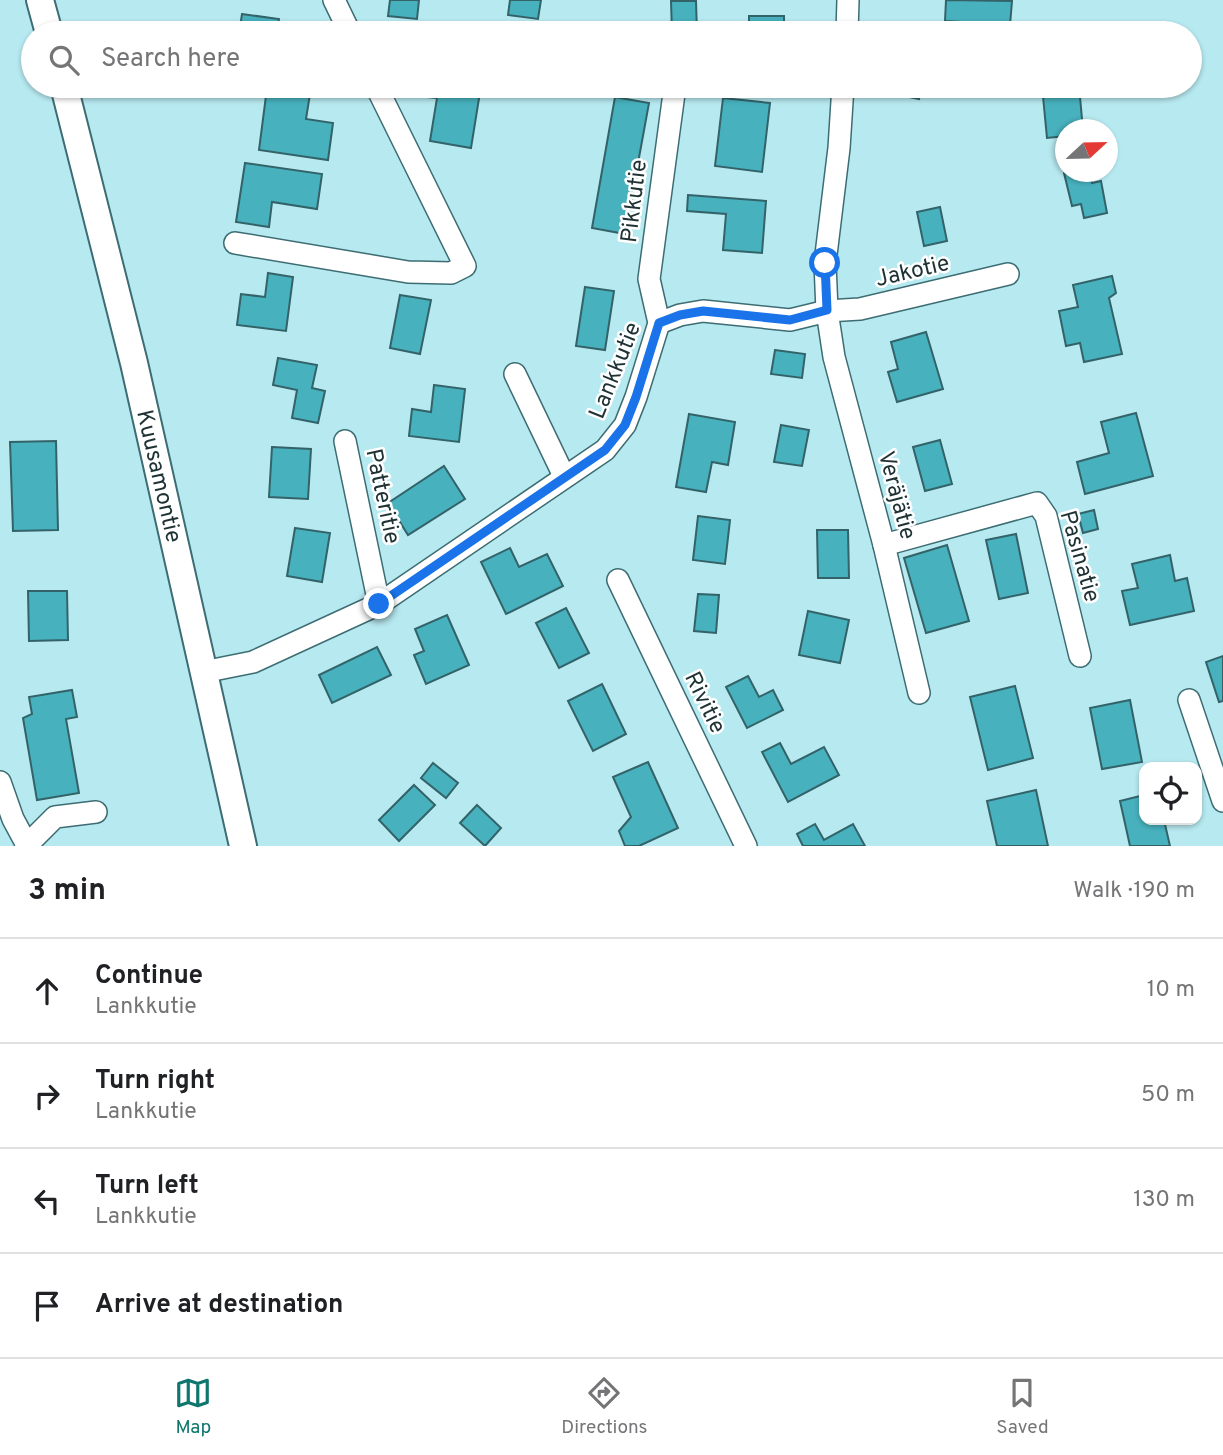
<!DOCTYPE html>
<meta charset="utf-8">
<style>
:root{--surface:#fff;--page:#f2f2f2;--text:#202124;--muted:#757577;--line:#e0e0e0;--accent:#0f766e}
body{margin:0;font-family:Overpass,sans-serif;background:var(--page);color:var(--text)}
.controls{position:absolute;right:21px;bottom:21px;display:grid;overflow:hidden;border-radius:14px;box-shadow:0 2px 5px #0004}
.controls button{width:63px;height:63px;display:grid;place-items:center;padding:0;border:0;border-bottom:2px solid var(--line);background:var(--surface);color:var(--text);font:35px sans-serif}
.compass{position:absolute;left:1055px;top:119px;width:63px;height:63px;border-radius:50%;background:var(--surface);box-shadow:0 2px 5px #0004;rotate:68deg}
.stop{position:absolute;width:21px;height:21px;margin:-16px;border:5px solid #1a73e8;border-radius:50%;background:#fff}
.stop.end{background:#1a73e8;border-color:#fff;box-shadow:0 2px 7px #0008}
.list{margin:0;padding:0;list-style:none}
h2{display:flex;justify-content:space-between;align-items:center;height:91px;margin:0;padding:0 28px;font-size:30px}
h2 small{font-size:23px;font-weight:400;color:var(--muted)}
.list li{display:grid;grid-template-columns:46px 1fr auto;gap:21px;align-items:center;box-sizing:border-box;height:105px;padding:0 28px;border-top:2px solid var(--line)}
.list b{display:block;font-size:26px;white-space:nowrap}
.list p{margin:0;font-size:23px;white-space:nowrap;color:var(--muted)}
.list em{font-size:23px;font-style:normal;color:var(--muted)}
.icon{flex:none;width:38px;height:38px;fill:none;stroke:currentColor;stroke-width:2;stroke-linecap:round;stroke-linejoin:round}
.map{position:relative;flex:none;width:1223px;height:846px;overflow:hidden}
.search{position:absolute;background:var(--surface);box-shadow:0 2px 5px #0004;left:21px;right:21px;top:21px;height:77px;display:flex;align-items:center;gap:18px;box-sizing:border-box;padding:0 24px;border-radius:38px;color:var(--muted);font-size:26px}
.sheet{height:511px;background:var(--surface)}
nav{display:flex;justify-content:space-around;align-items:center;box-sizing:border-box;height:98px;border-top:2px solid var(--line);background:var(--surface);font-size:19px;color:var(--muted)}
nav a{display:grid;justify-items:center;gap:4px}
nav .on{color:var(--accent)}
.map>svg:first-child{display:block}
.building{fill:#47b1bd;stroke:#336369;stroke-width:2}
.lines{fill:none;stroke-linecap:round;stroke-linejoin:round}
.minor-casing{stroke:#3d6d73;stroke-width:24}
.major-casing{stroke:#3d6d73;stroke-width:30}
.minor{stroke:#fff;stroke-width:21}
.major{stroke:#fff;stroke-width:26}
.route{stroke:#1a73e8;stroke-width:9}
.labels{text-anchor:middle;stroke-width:5;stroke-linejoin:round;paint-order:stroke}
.street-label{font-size:23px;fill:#1e3234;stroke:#fff}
</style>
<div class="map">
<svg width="1223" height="846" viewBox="0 0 1223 846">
<rect width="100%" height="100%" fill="#b7e9f0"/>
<g class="building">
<path d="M390,0h29l-2,19 -29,-3z"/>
<path d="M510,0h31l-3,19 -30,-4z"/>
<path d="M946,0l66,1 -2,24 -65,-4z"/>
<path d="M671,1h25l1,32h-25z"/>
<path d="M242,14l37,5 -2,14h-38z"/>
<rect x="749" y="16" width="35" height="17"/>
<path d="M429,86h52l-10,62 -41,-7 7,-43 -9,-1z"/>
<path d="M891,86h31l-3,13 -29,-6z"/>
<path d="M1042,86h37l4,44h-17v6l-19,2z"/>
<path d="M267,88l43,6 -4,25 27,4 -5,37 -69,-10z"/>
<path d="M615,97l34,6 -24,131 -33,-6z"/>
<path d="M723,98l47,5 -8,69 -47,-6z"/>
<path d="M245,163l77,11 -5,35 -45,-7 -3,25 -33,-5z"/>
<path d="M1070,172h20l2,11 9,-2 6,32 -23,5 -3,-14 -9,2 -8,-33z"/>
<path d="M688,195l78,6 -4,52 -39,-3 3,-36 -39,-3z"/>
<path d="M940,207l7,34 -23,5 -7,-34z"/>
<path d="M268,273l25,4 -7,54 -49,-6 4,-31 24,3z"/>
<path d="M1112,276l4,17 -7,5 13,56 -38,8 -4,-19 -14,3 -7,-35 19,-4 -5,-22z"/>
<path d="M585,287l29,4 -9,59 -29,-4z"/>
<path d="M400,295l31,5 -11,54 -30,-6z"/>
<path d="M926,332l17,57 -46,13 -9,-30 10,-3 -7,-27z"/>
<path d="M775,350l30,4 -3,24 -31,-4z"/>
<path d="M278,358l39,7 -5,23 13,3 -7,32 -26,-5 5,-28 -24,-5z"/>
<path d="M434,385l31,4 -6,53 -50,-6 3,-27 19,3z"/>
<path d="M1136,413l17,63 -68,18 -8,-32 32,-9 -8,-31z"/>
<path d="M689,414l46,8 -7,43 -16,-3 -6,30 -30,-5z"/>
<path d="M781,425l28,5 -7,36 -28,-4z"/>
<path d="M940,440l12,44 -27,7 -12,-44z"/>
<path d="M56,441l2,89 -45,1 -3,-89z"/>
<path d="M272,447l39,2 -3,50 -39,-2z"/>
<path d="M444,466l21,33 -57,36 -20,-32z"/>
<path d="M1094,510l4,19 -15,4 -5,-19z"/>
<path d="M698,516l32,4 -5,44 -32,-4z"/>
<path d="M295,528l35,5 -8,49 -35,-6z"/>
<path d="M817,530h31l1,48h-31z"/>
<path d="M1016,534l12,59 -29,6 -13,-59z"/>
<path d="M947,545l22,76 -43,12 -22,-75z"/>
<path d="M510,548l9,19 28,-13 16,32 -57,28 -25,-52z"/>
<path d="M1170,555l5,26 12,-3 7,33 -64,14 -8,-34 16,-3 -6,-24z"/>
<path d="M28,591h39l1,49 -39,1z"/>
<path d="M698,594l21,1 -3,38 -22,-2z"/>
<path d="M566,608l23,45 -30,15 -23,-45z"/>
<path d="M808,611l41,9 -9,43 -41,-8z"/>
<path d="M447,615l22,50 -43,19 -12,-29 10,-4 -9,-22z"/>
<path d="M377,647l14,28 -59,28 -13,-28z"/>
<path d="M1223,656v45l-4,1 -13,-40z"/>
<path d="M748,676l11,21 14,-7 10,20 -36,18 -21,-41z"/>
<path d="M602,684l24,50 -33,17 -25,-50z"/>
<path d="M1015,686l18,72 -45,12 -18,-73z"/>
<path d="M72,690l5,27 -11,2 13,74 -42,7 -14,-82 9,-4 -3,-17z"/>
<path d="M1130,700l12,62 -40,7 -12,-61z"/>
<path d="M780,743l11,21 33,-17 15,28 -51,27 -26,-50z"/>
<path d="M648,762l30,66 -39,18h-14l-6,-15 12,-14 -18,-40z"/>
<path d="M433,763l25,20 -12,15 -25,-20z"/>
<path d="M414,785l21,20 -36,36 -20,-21z"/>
<path d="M1036,790l12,56h-51l-10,-45z"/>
<path d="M1144,795v25h20l6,26h-40l-10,-45z"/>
<path d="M477,805l24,23 -16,18 -25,-23z"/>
<path d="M815,824l9,16 29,-16 12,22h-62l-6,-12z"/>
</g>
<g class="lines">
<defs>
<g id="minor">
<path d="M334,0l16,33"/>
<path d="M847,33l1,-33"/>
<path d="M843,86l-4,62 -14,115 2,48 7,46 50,188 35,148"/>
<path d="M235,243l173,29 43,1 14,-7 -89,-180"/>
<path d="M659,323l21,-8 23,-4 87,9 37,-9 33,-2 148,-35"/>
<path d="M515,374l49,102"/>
<path d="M345,441l34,163"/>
<path d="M884,545l153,-42 9,13 34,140"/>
<path d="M618,580l128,266"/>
<path d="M203,672l50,-10 126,-58 226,-154 20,-25 11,-28 23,-74 -10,-44 26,-193"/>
<path d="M1189,700l34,101"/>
<path d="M0,782l13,37 14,26"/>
<path d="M26,846l29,-29 41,-5"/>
</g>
<g id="major">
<path d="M40,0l9,33"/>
<path d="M64,86l70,277 109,483"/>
</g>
</defs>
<use href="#minor" class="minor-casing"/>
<use href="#major" class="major-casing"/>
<use href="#minor" class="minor"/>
<use href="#major" class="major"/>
</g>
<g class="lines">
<path class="route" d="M379,604l226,-154 20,-25 11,-28 23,-74 21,-8 23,-4 87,9 37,-10 -2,-47"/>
</g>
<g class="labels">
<g class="street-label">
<text transform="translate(633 201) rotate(-83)" y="8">Pikkutie</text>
<text transform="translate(912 270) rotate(-13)" y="8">Jakotie</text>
<text transform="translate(614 370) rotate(-68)" y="8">Lankkutie</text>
<text transform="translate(160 476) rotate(77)" y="8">Kuusamontie</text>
<text transform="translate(898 495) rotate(75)" y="8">Veräjätie</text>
<text transform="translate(384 496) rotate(78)" y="8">Patteritie</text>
<text transform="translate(1081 556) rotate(74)" y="8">Pasinatie</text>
<text transform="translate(706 702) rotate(64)" y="8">Rivitie</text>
</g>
</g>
</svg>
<div class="controls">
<button><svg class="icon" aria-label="locate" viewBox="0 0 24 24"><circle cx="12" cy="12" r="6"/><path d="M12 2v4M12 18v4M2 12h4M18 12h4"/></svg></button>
</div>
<svg class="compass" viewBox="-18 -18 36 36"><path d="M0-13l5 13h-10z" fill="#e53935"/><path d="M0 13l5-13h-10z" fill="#757577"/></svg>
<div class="stop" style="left:825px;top:263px"></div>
<div class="stop end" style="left:379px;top:604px"></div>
<div class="search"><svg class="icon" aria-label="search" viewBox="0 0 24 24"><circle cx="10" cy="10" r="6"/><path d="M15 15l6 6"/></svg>Search here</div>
</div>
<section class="sheet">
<h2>3 min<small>Walk · 190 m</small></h2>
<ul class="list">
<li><svg class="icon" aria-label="ahead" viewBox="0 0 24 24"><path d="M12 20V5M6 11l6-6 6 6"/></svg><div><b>Continue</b><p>Lankkutie</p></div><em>10 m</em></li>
<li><svg class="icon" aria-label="right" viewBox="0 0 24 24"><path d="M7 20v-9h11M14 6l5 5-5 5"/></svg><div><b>Turn right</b><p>Lankkutie</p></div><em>50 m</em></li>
<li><svg class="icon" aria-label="left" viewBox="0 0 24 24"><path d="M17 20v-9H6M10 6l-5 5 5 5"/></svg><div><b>Turn left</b><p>Lankkutie</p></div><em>130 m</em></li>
<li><svg class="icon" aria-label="arrive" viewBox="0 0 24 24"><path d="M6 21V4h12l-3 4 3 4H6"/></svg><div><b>Arrive at destination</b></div></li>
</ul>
</section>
<nav>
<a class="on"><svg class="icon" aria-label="map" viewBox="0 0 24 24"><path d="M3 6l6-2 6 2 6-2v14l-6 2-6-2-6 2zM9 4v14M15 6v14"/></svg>Map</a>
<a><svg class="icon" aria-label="directions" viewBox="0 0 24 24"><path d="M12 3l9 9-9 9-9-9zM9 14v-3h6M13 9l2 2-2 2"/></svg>Directions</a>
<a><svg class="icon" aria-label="saved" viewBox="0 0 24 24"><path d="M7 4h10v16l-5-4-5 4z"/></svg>Saved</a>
</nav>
